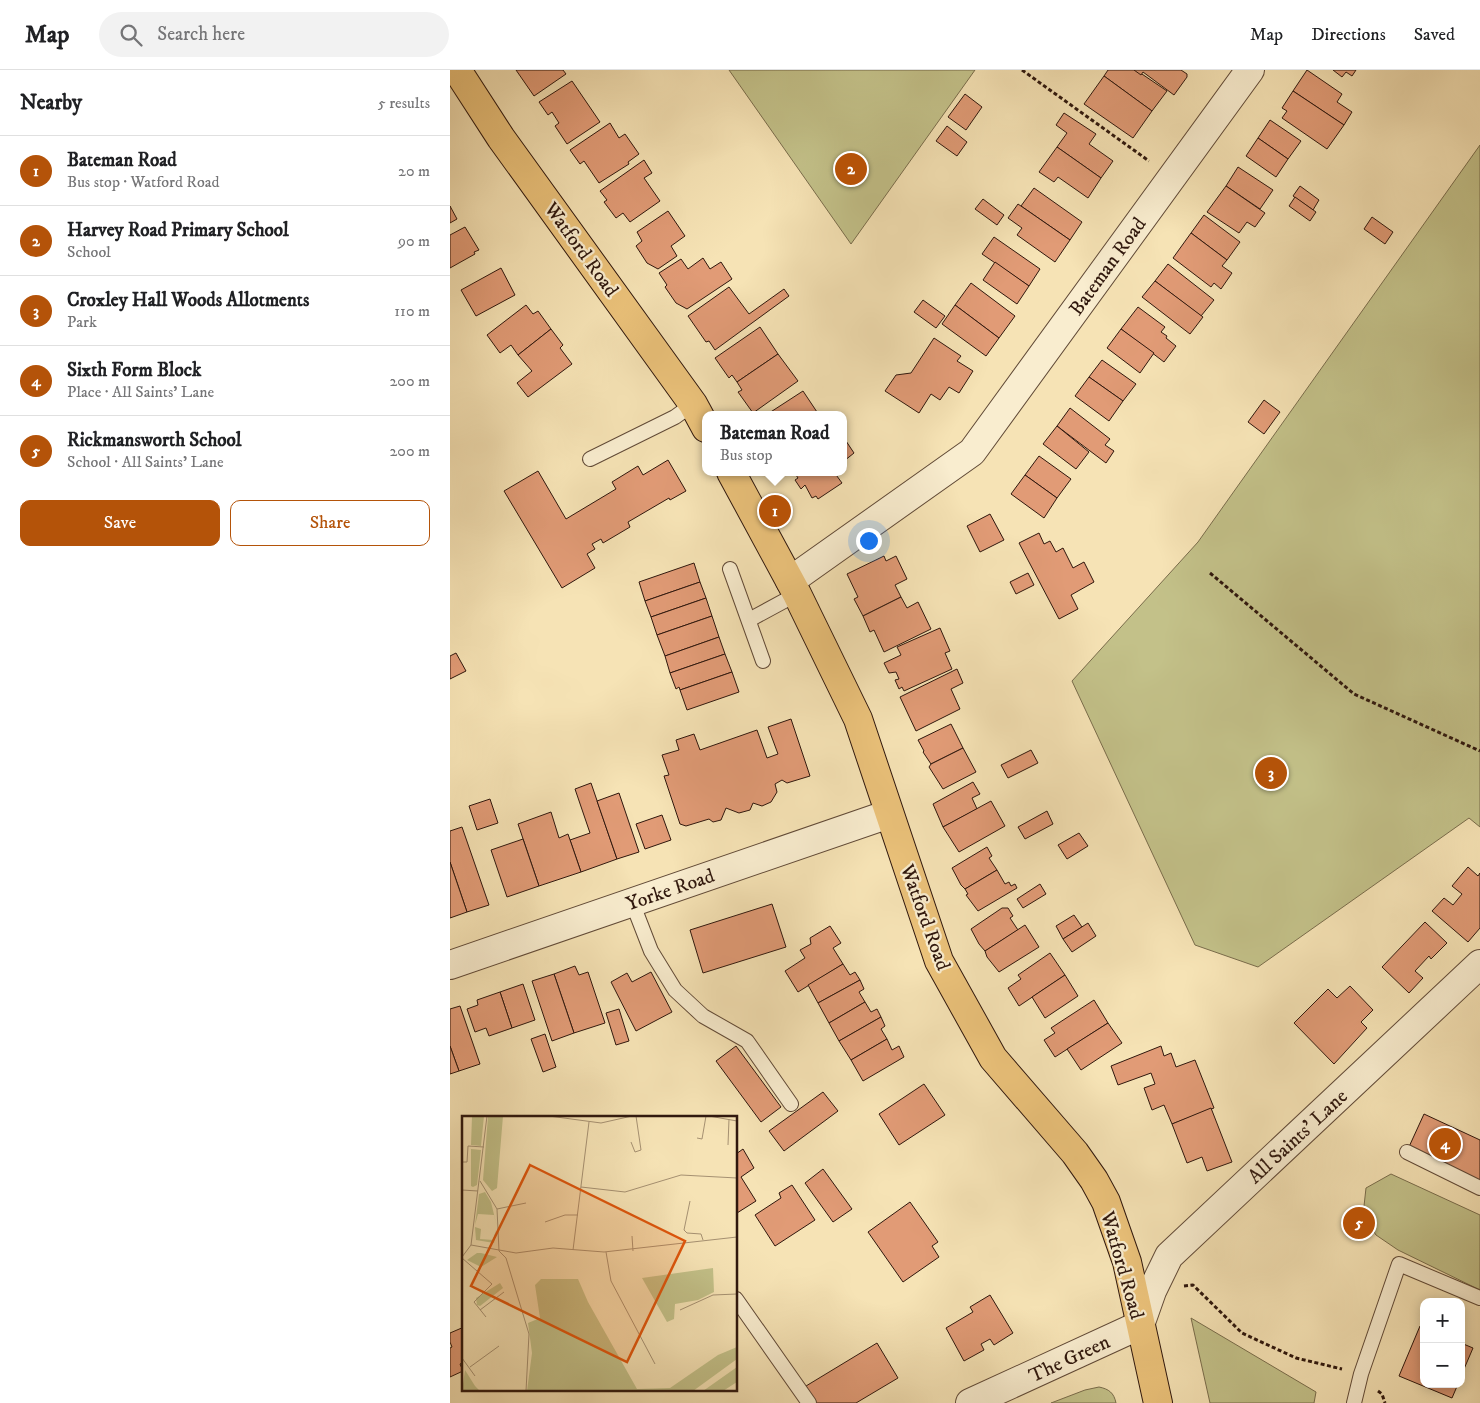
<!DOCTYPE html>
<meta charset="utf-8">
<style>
:root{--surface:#fff;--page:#f2f2f2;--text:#202124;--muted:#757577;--line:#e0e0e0;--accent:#b45309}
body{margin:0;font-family:"IM FELL DW Pica",serif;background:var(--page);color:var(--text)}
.controls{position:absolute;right:15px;bottom:15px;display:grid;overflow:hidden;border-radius:10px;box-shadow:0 2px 12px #0003}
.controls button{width:45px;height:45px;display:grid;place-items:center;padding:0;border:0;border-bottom:1px solid var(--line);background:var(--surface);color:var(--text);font:25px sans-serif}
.you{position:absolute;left:418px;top:470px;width:18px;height:18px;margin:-12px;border:4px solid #fff;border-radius:50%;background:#1a73e8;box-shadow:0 0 0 8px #1a73e833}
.badge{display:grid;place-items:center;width:32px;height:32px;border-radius:50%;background:var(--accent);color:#fff;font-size:16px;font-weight:700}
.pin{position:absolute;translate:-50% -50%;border:2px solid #fff;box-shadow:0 1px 5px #0006}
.popup{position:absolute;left:252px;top:341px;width:145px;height:65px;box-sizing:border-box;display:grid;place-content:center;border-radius:10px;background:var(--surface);filter:drop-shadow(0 1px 4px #0005);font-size:16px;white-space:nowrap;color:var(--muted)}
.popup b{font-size:19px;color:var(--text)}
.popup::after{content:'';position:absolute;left:50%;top:100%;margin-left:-10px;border:10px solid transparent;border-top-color:var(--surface)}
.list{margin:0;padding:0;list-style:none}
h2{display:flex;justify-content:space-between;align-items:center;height:65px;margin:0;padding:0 20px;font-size:21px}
h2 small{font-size:16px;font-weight:400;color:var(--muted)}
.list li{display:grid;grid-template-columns:32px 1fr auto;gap:15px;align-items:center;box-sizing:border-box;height:70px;padding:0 20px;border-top:1px solid var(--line)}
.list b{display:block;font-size:19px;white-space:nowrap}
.list p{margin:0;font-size:16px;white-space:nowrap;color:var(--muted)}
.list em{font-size:16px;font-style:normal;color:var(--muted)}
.actions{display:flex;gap:10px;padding:15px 20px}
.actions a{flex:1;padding:11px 0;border:1px solid var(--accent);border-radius:10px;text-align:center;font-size:18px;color:var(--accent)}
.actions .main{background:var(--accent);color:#fff}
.icon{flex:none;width:28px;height:28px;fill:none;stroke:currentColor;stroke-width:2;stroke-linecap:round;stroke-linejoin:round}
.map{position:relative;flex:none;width:1030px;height:1333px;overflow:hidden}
header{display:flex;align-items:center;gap:30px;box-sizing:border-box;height:70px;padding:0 25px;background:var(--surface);border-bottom:1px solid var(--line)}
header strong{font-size:24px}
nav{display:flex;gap:28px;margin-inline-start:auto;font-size:18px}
.search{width:350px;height:45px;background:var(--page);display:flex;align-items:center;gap:12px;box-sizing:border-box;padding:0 18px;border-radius:28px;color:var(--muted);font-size:19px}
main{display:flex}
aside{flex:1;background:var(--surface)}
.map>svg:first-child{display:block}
.green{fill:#c3c189;stroke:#796c4b}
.building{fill:#e19b76;stroke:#2f170d}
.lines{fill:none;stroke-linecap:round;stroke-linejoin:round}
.lane-casing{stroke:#614a37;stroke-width:16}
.street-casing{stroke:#614a37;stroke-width:30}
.primary-casing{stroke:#2f170d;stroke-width:30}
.path{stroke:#2f170d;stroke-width:3;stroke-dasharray:4 2.5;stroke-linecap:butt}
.lane{stroke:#f9edcf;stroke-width:14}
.street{stroke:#f9edcf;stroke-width:28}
.primary{stroke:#ebc27a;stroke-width:28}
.labels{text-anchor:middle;stroke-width:4.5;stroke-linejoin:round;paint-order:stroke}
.street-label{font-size:20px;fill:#2f170d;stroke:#f9edcf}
.inset-road{fill:none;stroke:#a69172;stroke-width:1}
.view{fill:#df560c;fill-opacity:0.15;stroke:#df560c;stroke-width:2.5}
.inset-edge{fill:none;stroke:#2f170d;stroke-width:2.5}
</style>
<header>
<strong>Map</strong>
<div class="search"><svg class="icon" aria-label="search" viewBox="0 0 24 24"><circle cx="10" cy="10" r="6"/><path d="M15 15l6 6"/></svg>Search here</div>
<nav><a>Map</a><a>Directions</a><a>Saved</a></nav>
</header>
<main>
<aside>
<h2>Nearby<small>5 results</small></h2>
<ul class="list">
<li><span class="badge">1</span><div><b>Bateman Road</b><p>Bus stop · Watford Road</p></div><em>20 m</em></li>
<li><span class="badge">2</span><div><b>Harvey Road Primary School</b><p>School</p></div><em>90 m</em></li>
<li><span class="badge">3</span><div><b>Croxley Hall Woods Allotments</b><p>Park</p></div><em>110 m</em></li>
<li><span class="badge">4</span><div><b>Sixth Form Block</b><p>Place · All Saints' Lane</p></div><em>200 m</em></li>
<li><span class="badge">5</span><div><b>Rickmansworth School</b><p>School · All Saints' Lane</p></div><em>200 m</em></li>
</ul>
<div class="actions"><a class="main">Save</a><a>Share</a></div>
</aside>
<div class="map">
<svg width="1030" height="1333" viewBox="0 0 1030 1333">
<rect width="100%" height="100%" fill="#f6e3b5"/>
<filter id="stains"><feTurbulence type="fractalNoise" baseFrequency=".004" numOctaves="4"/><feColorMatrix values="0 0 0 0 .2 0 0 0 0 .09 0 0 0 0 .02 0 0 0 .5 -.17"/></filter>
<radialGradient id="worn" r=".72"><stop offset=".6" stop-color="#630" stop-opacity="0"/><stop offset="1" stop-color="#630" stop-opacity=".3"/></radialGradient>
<g class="green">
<path d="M279,0h246l-124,174z"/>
<path d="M1030,75v682l-11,-9 -211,149 -63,-22 -123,-264 126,-139z"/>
<path d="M941,1104l89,41v75l-82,-40 -22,-15 -13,-20 3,-27z"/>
<path d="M741,1248l125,74 -2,11h-104z"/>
<path d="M649,1317c10,2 15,6 17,16h-65l34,-13z"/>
</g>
<g class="building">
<path d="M66,0h47l3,4 -32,22z"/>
<path d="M658,0h28l31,21 -15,20 -48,-35z"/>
<path d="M684,0h47l6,4v3l-13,18 -31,-23 -2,3z"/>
<path d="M857,0l35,24 -5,8 15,10 -8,13 -51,-34z"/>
<path d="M883,0h23l-4,6 -6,-4 -4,5z"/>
<path d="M654,6l48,35 -19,27 -49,-34z"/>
<path d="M122,11l28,41 -33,22 -12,-18 4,-3 -7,-11 -4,3 -9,-13z"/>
<path d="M843,21l51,34 -17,24 -45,-31 5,-7 -5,-3z"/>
<path d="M515,24l17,13 -16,23 -18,-13z"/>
<path d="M614,43l32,21 -7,10 24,17 -12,17 -44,-31 10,-14 -11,-8z"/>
<path d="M820,50l31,21 -13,18 -30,-21z"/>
<path d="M160,53l9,15 6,-4 14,20 -11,8 1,2 -30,19 -15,-22 -4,3 -10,-14z"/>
<path d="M497,56l20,16 -10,14 -21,-15z"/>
<path d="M808,68l30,21 -12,18 -30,-21z"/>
<path d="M607,77l44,31 -13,20 -30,-21 -4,5 -15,-10z"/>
<path d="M194,90l8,13 -8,5 16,23 -30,21 -7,-9 -7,5 -12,-16 3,-2 -7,-9z"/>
<path d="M788,97l35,23 -13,19 -34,-23z"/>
<path d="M776,116l39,27 -10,14 -8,-5 -8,11 -32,-21z"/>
<path d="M850,116l19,14 -6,10 -20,-14z"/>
<path d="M584,118l48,34 -12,18 -49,-34z"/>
<path d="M845,127l21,15 -6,9 -21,-15z"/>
<path d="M533,129l21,16 -7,10 -22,-16z"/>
<path d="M568,134l52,36 -15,22 -38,-27 5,-7 -14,-10z"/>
<path d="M0,136l7,13 -7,4z"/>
<path d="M218,141l17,25 -14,10 6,10 -19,13 -11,-6 -11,-17 6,-5 -5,-9z"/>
<path d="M754,145l36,27 -13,18 -36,-27z"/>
<path d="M922,147l21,15 -8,12 -21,-15z"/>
<path d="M15,157l14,23 -5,2 1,2 -25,14v-33z"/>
<path d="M741,163l36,27 -5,6 10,7 -11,16 -7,-6 -3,4 -38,-29z"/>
<path d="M544,167l46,32 -11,17 -47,-32z"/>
<path d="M253,188l7,11 11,-7 11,17 -45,30 -11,-6 -11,-16 2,-2 -8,-12 22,-14 7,10z"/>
<path d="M545,192l34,24 -12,18 -34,-24z"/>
<path d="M718,194l46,36 -13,16 -46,-35z"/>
<path d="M51,198l14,27 -39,21 -15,-26z"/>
<path d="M705,211l48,36 -13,17 -48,-37z"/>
<path d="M521,213l44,33 -16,22 -44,-33z"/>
<path d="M279,217l20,27 35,-25 5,7 -74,54 -6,-9 -3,1 -18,-26z"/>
<path d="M473,230l22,16 -9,12 -22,-16z"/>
<path d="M76,235l7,9 5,-3 13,18 -33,26 -7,-10 -11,8 -13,-18z"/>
<path d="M505,235l44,33 -13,18 -44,-32z"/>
<path d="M688,237l27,20 -4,5 6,4 -1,2 10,8 -12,16 -43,-33z"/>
<path d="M310,257l18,27 -41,28 -5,-7 -3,3 -14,-20z"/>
<path d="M101,259l12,16 -3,3 12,16 -44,33 -11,-14 15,-12 -14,-16z"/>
<path d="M671,259l33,24 -14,20 -33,-25z"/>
<path d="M484,268l27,18 -4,5 16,10 -14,22 -10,-6 -9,13 -9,-6 -12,19 -34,-22 11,-16 15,-2z"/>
<path d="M328,284l20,27 -45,32 -15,-21 4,-2 -5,-8z"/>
<path d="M652,290l34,24 -13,17 -34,-24z"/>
<path d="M639,307l34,24 -14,20 -34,-25z"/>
<path d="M353,321l16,24h-53z"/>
<path d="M814,330l16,12 -16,22 -16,-12z"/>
<path d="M620,338l40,31 -5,6 9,6 -8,12 -49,-37z"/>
<path d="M607,356l32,26 -13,17 -33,-25z"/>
<path d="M394,368l10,15 -10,8z"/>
<path d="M589,386l32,23 -14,19 -32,-23z"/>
<path d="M218,390l18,31 -16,9 -1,-2 -41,24 2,5 -27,16 -2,-4 -9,5 3,5 -8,5 8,14 -33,20 -58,-97 34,-20 28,48 50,-30 -4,-7 26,-16 5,9z"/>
<path d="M344,402h40l8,11 -24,16 -2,-3 -4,2 -7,-13 -4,4 -6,-9 3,-2z"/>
<path d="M575,405l32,23 -13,20 -33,-24z"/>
<path d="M540,444l14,26 -24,12 -13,-26z"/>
<path d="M589,463l5,11 6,-3 6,11 7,-4 10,20 11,-6 10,20 -23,13 7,14 -19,10 -40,-76z"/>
<path d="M434,486l2,5 10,-5 11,23 -12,6 6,12 -38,19 -9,-17 4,-2 -11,-23z"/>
<path d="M244,493l6,19 -55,19 -6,-19z"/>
<path d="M578,503l6,12 -18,9 -6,-12z"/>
<path d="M250,512l6,16 -55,19 -6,-16z"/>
<path d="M451,527l6,11 11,-6 13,27 -47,23 -10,-22 -4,2 -7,-16z"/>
<path d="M256,528l6,18 -55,19 -6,-18z"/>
<path d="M262,546l7,21 -54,19 -8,-21z"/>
<path d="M490,558l10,23 -5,2 7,16 -48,22 -2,-4 -3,2 -4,-9 4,-1 -3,-7 -7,1 -5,-10 17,-8 -4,-8z"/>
<path d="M269,567l6,17 -55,19 -5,-17z"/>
<path d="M6,583l10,18 -16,8v-23z"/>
<path d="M275,584l7,18 -52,18 -1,-3 -3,2 -6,-16z"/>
<path d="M507,599l6,14 -12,6 9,20 -44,22 -16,-34z"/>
<path d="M282,602l7,20 -52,18 -7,-20z"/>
<path d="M341,649l19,57 -23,7 -5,-3 -7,4 2,8 -6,10 -9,4 -9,-3 -3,7 -11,3 -13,-5 -5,12 -8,2 -4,-3 -23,7 -6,-2 -16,-48 5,-1 -7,-20 17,-5 -3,-10 18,-6 6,16 57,-20 10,28 11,-4 -10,-27z"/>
<path d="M501,654l12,24 -32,16 -8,-12 1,-1 -6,-11z"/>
<path d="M513,678l13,24 -33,17 -14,-22 2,-3z"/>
<path d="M581,680l7,13 -30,15 -7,-13z"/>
<path d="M523,712l7,12 -8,4 5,11 -34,18 -10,-23z"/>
<path d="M141,713l26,76 -36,13 -11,-32 20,-7 -15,-44z"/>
<path d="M169,723l20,59 -22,7 -20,-58z"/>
<path d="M40,729l8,24 -21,7 -8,-24z"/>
<path d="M541,731l14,25 -46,26 -16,-25z"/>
<path d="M597,741l6,13 -28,15 -7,-12z"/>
<path d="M101,742l8,26 9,-4 13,38 -42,14 -21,-62z"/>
<path d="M212,745l9,25 -26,9 -9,-25z"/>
<path d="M12,757l27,78 -22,7 -17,-50v-31z"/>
<path d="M629,763l9,13 -21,13 -9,-14z"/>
<path d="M73,769l16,47 -32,11 -16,-47z"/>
<path d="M537,777l5,9 -3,2 8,12 -32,19 -4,-4 -9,-17z"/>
<path d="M0,792l17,50 -17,6z"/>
<path d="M1018,797l10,9 2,-3v55l-12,14 -36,-31 12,-13 9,7 9,-11 -10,-8z"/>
<path d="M547,800l8,14 4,-2 2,4 4,-2 2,4 -39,23 -12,-16 2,-1 -3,-5z"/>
<path d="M590,814l6,10 -23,14 -6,-9z"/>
<path d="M322,834l14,43 -83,26 -13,-43z"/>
<path d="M552,838h6l5,8 -3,2 8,12 -33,21 -6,-7 -8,-15z"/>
<path d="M624,845l8,12 -19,12 -7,-13z"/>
<path d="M975,852l22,21 -16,16 -2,-3 -14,15 8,7 -14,15 -27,-26z"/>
<path d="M638,853l8,13 -24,16 -9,-13z"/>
<path d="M575,855l14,22 -40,25 -12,-15 -2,-6z"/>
<path d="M380,856l11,17 -8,5 10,16 -45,28 -13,-21 20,-13 -5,-8 11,-6 -1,-6z"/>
<path d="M600,883l15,22 -46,31 -11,-18 13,-9 -3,-4z"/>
<path d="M393,894l7,11 5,-3 5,8 -42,23 -10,-18z"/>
<path d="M125,896l4,9 9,-3 17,51 -31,10 -20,-59z"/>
<path d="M201,902l21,40 -36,19 -25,-49 16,-9 5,9z"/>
<path d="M104,904l20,59 -22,8 -20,-60z"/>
<path d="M615,905l13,21 -33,22 -13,-21z"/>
<path d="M410,910l4,9 -5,3 6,10 -36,21 -11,-20z"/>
<path d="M73,914l12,36 -23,8 -12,-36z"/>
<path d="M900,916l23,24 -12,12 6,6 -33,36 -40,-41 34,-34 9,9z"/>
<path d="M50,922l12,36 -23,8 -3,-8 -11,4 -8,-23 11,-4 -1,-5z"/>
<path d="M644,930l14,23 -53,34 -11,-17 11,-7 -4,-5z"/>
<path d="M415,932l6,10 6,-3 4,8 -42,24 -10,-18z"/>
<path d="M10,936l20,58 -21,7 -9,-25v-37z"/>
<path d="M169,939l10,32 -13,4 -10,-32z"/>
<path d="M431,947l4,9 -4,3 6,10 -36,21 -12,-19z"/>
<path d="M658,953l14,20 -41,27 -14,-21z"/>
<path d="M95,964l11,33 -13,5 -12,-33z"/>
<path d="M437,969l5,11 7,-4 5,11 -41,24 -12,-21z"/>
<path d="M0,976l9,25 -9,3z"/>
<path d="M286,976l45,61 -20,15 -45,-61z"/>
<path d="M711,976l3,10 7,-3 5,14 19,-7 19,48 -42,16 -8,-19 -12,5 -8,-22 11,-4 -4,-11 -33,12 -7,-19z"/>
<path d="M474,1014l21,31 -46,30 -20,-31z"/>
<path d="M373,1022l15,19 -54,40 -15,-20z"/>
<path d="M761,1038l21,54 -25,9 -5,-14 -15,6 -15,-39z"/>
<path d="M974,1044l56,26v42l-72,-33z"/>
<path d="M293,1079l11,19 -13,9 15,24 -19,12 -1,-59z"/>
<path d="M373,1099l29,40 -19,13 -28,-39z"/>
<path d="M342,1115l23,35 -40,26 -20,-31 26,-17 -2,-5z"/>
<path d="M460,1132l28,40 -6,4 7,11 -36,25 -35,-50z"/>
<path d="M540,1225l23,38 -19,12 -4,-6 -9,5 3,6 -20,11 -18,-33 27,-16 -3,-5z"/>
<path d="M970,1256l4,1v57h34l-6,14 -53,-22z"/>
<path d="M14,1257v35l-4,2 3,7 -13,6v-29l2,-1 -2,-5v-9z"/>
<path d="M427,1273l21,35 -42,25h-40l-10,-17z"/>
<path d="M1011,1273l12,5 -12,28z"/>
</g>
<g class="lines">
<defs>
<g id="lane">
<path d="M140,389l85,-42 18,-13"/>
<path d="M280,499l33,92"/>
<path d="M299,550l48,-26"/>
<path d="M182,832l19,49 24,39 28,26 44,25 44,63"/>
<path d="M957,1082l73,36"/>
<path d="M286,1229l73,104"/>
<path d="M904,1333l7,-29 38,-110 81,34"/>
</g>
<g id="street">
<path d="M340,511l182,-129 278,-382"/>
<path d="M0,895l439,-151"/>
<path d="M520,1333l170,-78 12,-34 17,-35 311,-292"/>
</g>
<g id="primary">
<path d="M7,0l44,68 192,266 13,24"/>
<path d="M281,402l66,122 61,125 81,242 54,97 82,95 19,27 12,22 21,60 31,141"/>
</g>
</defs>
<use href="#lane" class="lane-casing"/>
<use href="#street" class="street-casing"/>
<use href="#primary" class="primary-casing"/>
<g class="path">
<path d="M572,0l127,91"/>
<path d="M760,503l144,121 126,57"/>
<path d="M734,1216l9,-1 49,48 54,25 46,11"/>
<path d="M928,1321l4,3 3,9"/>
</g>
<use href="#lane" class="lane"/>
<use href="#street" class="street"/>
<use href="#primary" class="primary"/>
</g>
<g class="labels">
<g class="street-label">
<text transform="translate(132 179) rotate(54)" y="7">Watford Road</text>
<text transform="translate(657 196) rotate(-54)" y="7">Bateman Road</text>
<text transform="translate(220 819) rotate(-19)" y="7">Yorke Road</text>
<text transform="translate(476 847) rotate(70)" y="7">Watford Road</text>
<text transform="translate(847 1066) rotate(-43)" y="7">All Saints' Lane</text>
<text transform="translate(673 1195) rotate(74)" y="7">Watford Road</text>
<text transform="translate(619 1288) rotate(-25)" y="7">The Green</text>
</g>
</g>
<g transform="translate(12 1046)">
<rect width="275" height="275" fill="#f6e3b5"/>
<path d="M10,0h12l-3,30 -10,-1zM26,0h15l-6,72 -5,3 -9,-11zM9,33l10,1 -4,35 -4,2 -2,-1zM23,76l6,10 6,25 -3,-12 -16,-1 -3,11 4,-31zM13,111l6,2 -1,10 13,1 3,-10 -2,13 -18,-3zM15,137h4l16,4 -16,10 -14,-7zM251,152l1,24 -16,8 -23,4 -1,15 -7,3 -25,-44zM79,163h37l10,23 49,87 33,-1 48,-33 19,-8v12l-44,32h-166l5,-38 -4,-30 12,-5 -5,-33zM38,167l3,5 -23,18 -3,-1 -1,-7zM275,251v15l-14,9h-20zM3,254l10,16 5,5h-18z" fill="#c3c189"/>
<path class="inset-road" d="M87,0l52,7 31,-7M247,0l28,5M235,22l5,1 4,-23M169,26l4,10 6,-2 -5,-34M266,29l1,-26M0,46h5l1,-16 16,1M18,65l17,28 2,42 7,7 23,76 -3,57M119,71l44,5 56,-17 56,3M0,74l16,1M228,85l-6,29 3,3 14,1 2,6M35,93l29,-6M83,106l20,-7h13M170,120l1,15M9,129l16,-129M111,134l16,-128M144,136l5,29 44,83M0,141l9,-12 45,8 37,-5 51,4 133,-15M0,142l30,26 -18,18 12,15M18,194l24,-18M218,194l33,-15 24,-1M0,242l13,18M8,251l29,-21"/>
<path class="view" d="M68,49l155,76 -58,121 -156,-76z"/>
<rect width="275" height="275" class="inset-edge"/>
</g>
<rect width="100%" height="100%" filter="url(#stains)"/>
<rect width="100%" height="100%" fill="url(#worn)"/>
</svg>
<div class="controls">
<button>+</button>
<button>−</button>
</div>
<div class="you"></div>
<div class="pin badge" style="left:325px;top:441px">1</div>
<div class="popup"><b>Bateman Road</b>Bus stop</div>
<div class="pin badge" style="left:401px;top:99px">2</div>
<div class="pin badge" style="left:821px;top:703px">3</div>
<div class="pin badge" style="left:995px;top:1074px">4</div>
<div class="pin badge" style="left:909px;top:1153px">5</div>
</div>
</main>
